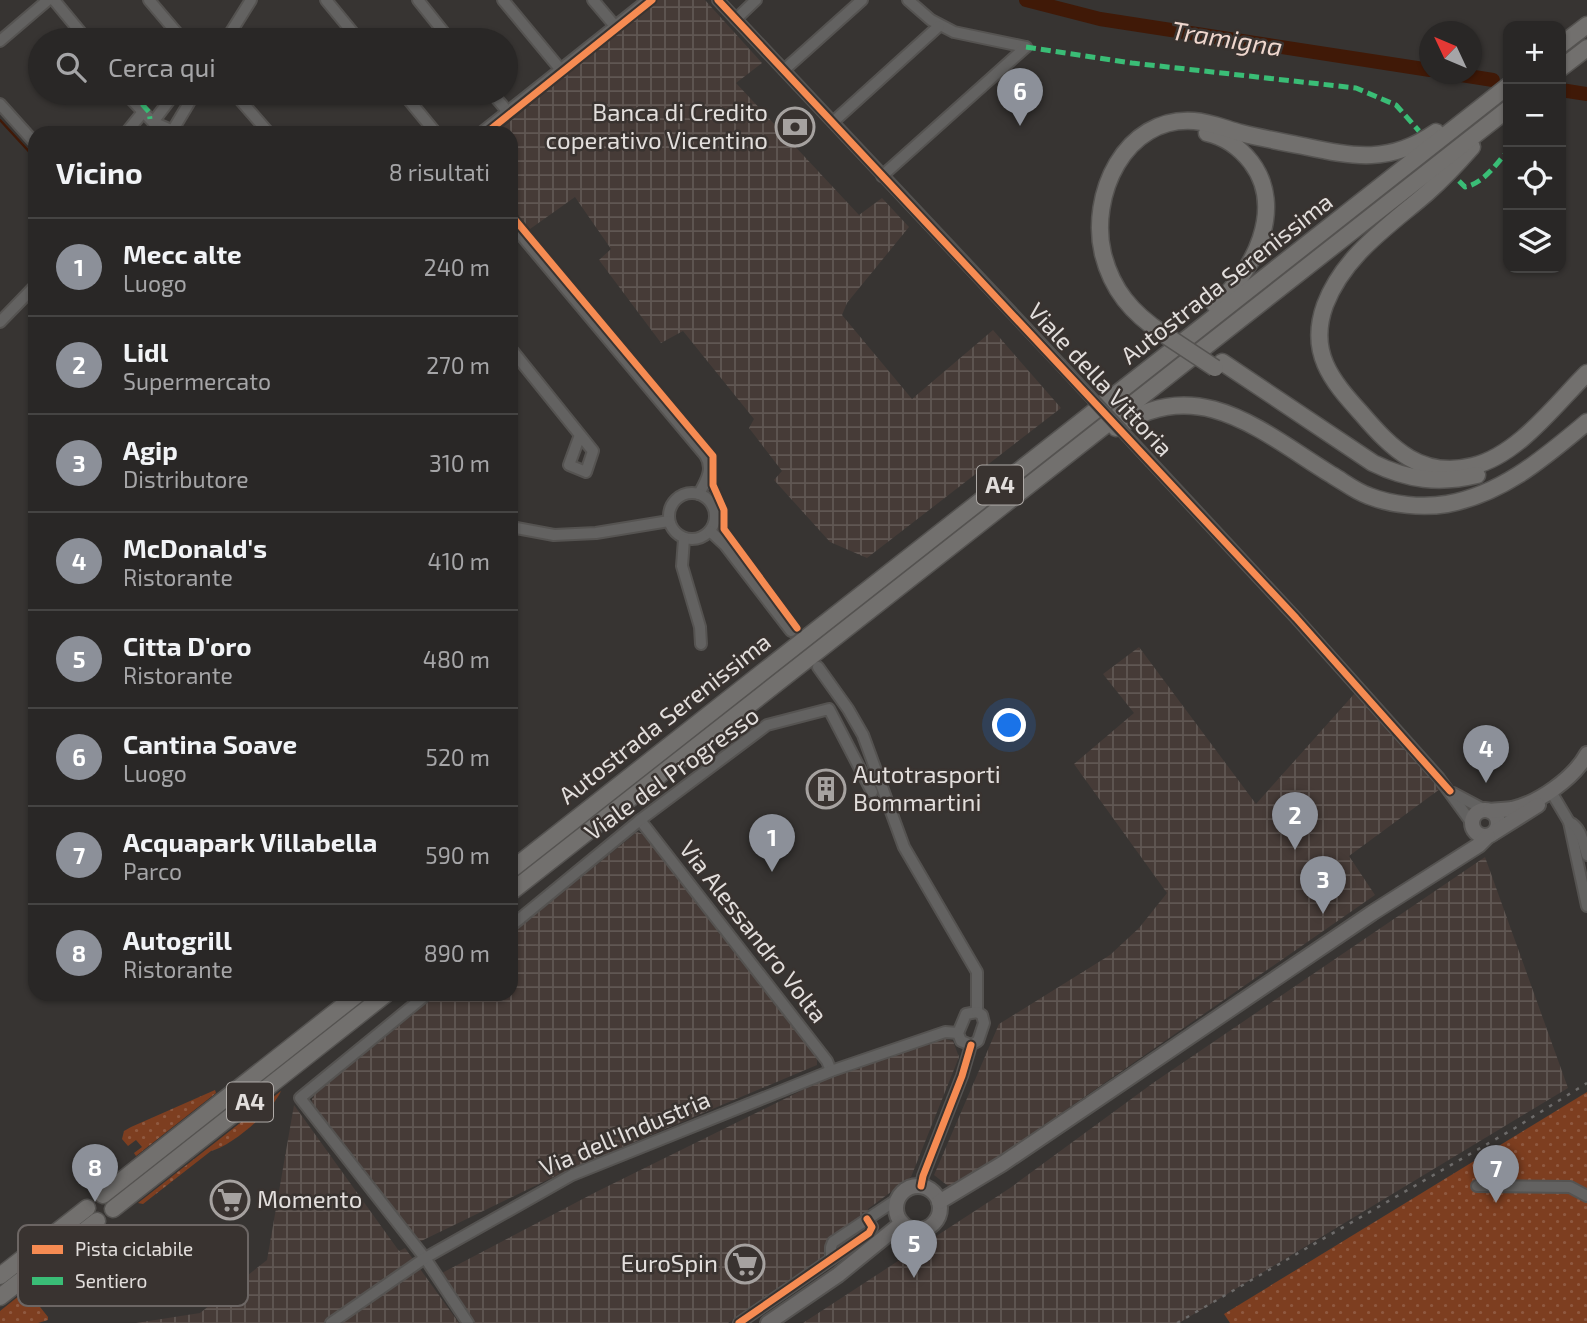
<!DOCTYPE html>
<html lang="it">
<meta charset="utf-8">
<style>
:root{--surface:#292726;--page:#353332;--text:#f1f3f6;--muted:#a5a5a7;--line:#454443;--accent:#8c9099}
body{margin:0;font-family:"Exo 2",sans-serif;background:var(--page);color:var(--text)}
.controls{position:absolute;right:21px;top:21px;display:grid;overflow:hidden;border-radius:14px;box-shadow:0 2px 5px #0004}
.controls button{width:63px;height:63px;display:grid;place-items:center;padding:0;border:0;border-bottom:2px solid var(--line);background:var(--surface);color:var(--text);font:35px sans-serif}
.compass{position:absolute;left:1419px;top:21px;width:63px;height:63px;border-radius:50%;background:var(--surface);box-shadow:0 2px 5px #0004;rotate:314deg}
.you{position:absolute;left:1010px;top:726px;width:24px;height:24px;margin:-18px;border:5px solid #fff;border-radius:50%;background:#1a73e8;box-shadow:0 0 0 10px #1a73e833}
.badge{display:grid;place-items:center;width:46px;height:46px;border-radius:50%;background:var(--accent);color:#fff;font-size:23px;font-weight:700}
.pin{position:absolute;translate:-50% -58px;filter:drop-shadow(0 2px 4px #0008)}
.pin::after{content:'';position:absolute;top:37px;width:24px;height:21px;background:inherit;clip-path:polygon(0 0,100% 0,50% 100%)}
.list{margin:0;padding:0;list-style:none}
h2{display:flex;justify-content:space-between;align-items:center;height:91px;margin:0;padding:0 28px;font-size:30px}
h2 small{font-size:23px;font-weight:400;color:var(--muted)}
.list li{display:grid;grid-template-columns:46px 1fr auto;gap:21px;align-items:center;box-sizing:border-box;height:98px;padding:0 28px;border-top:2px solid var(--line)}
.list b{display:block;font-size:26px;white-space:nowrap}
.list p{margin:0;font-size:23px;white-space:nowrap;color:var(--muted)}
.list em{font-size:23px;font-style:normal;color:var(--muted)}
.icon{flex:none;width:38px;height:38px;fill:none;stroke:currentColor;stroke-width:2;stroke-linecap:round;stroke-linejoin:round}
.map{position:relative;flex:none;width:1587px;height:1323px;overflow:hidden}
.search{position:absolute;background:var(--surface);box-shadow:0 2px 5px #0004;left:28px;top:28px;width:490px;height:77px;display:flex;align-items:center;gap:18px;box-sizing:border-box;padding:0 24px;border-radius:38px;color:var(--muted);font-size:26px}
.panel{position:absolute;background:var(--surface);box-shadow:0 2px 5px #0004;left:28px;top:126px;width:490px;height:875px;border-radius:21px}
.map>svg:first-child{display:block}
.industrial{fill:url(#industrial-grid)}
.green{fill:url(#green-dots)}
.lines{fill:none;stroke-linecap:round;stroke-linejoin:round}
.stream{stroke:#401907;stroke-width:2.5}
.river{stroke:#401907;stroke-width:14}
.minor-casing{stroke:#555351;stroke-width:14}
.major-casing{stroke:#555351;stroke-width:18}
.highway-casing{stroke:#555351;stroke-width:19}
.minor{stroke:#636261;stroke-width:10}
.major{stroke:#6c6a69;stroke-width:14}
.highway{stroke:#72706e;stroke-width:16}
.rail{stroke:#6d6b6a;stroke-width:2.5;stroke-dasharray:3.5 7;stroke-linecap:butt}
.minor-bridge-casing{stroke:#555351;stroke-width:14;stroke-linecap:butt}
.highway-bridge-casing{stroke:#555351;stroke-width:19;stroke-linecap:butt}
.minor-bridge{stroke:#636261;stroke-width:10}
.highway-bridge{stroke:#72706e;stroke-width:16}
.quiet{stroke:#3abd76;stroke-width:5;stroke-dasharray:10 5;stroke-linecap:butt}
.cycleway-casing{stroke:#393330;stroke-width:11}
.cycleway{stroke:#f68b52;stroke-width:7}
.labels{text-anchor:middle;stroke-width:5;stroke-linejoin:round;paint-order:stroke}
.shield{fill:#393330;stroke:#afaba8;stroke-width:2}
.shield-label{font-size:23px;font-weight:bold;fill:#e2dedc}
.poi-label{font-size:24px;fill:#e2dedc;stroke:#393330;text-anchor:end}
.street-label{font-size:24px;fill:#e2dedc;stroke:#393330}
.water-label{font-size:26px;font-style:italic;fill:#efd7ce;stroke:#393330}
.key{fill:#393330;stroke:#6c6664;stroke-width:2}
.key-label{font-size:19px;fill:#e2dedc}
</style>
<div class="map">
<svg width="1587" height="1323" viewBox="0 0 1587 1323">
<defs>
<pattern id="industrial-grid" width="8" height="8" patternUnits="userSpaceOnUse" patternTransform="scale(1.75)"><rect width="8" height="8" fill="#463b37"/><path d="M0 4h8M4 0v8" fill="none" stroke="#605753"/></pattern>
<pattern id="green-dots" width="8" height="8" patternUnits="userSpaceOnUse" patternTransform="scale(1.75)"><rect width="8" height="8" fill="#7d3e20"/><path d="M2 2h.1M6 6h.1" fill="none" stroke="#8f5940" stroke-width="1.8" stroke-linecap="round"/></pattern>
</defs>
<rect width="100%" height="100%" fill="#373432"/>
<g class="industrial">
<path d="M657,0h48l57,63 -26,20 123,132 23,-17 27,29 -62,76 -5,12 70,84 81,-69 68,78 -194,150 -37,-16 -56,-62 8,-9 -33,-43 5,-9 -71,-88 -22,12 -62,-83 12,-11 -36,-52 -45,32 -19,-22v-74h-15z"/>
<path d="M1139,647l117,157 99,-111 85,96 -91,67 26,39 -423,294 -18,-14 65,-151 111,-69 29,-27 28,-35 -93,-129 60,-51 -31,-39z"/>
<path d="M637,832l6,2 174,221v10l-249,105 -151,73 -105,-139v-5l3,-5 123,-100h73v-60z"/>
<path d="M1485,857l83,231 -389,235h-376l207,-135 143,-105z"/>
<path d="M942,1038l11,3 6,16 -48,120 -43,32 7,13 -147,101h-253l-33,-50 154,-81 251,-124z"/>
<path d="M294,1105l105,146 6,-3 54,75h-323l64,-10 67,-53z"/>
</g>
<g class="green">
<path d="M215,1090l1,3 -80,63 -2,-3 8,-6 -6,-7 -8,6 -6,-7 2,-8 7,-4z"/>
<path d="M281,1091c-8,19 -49,55 -70,60l-68,53 -5,-1z"/>
<path d="M1587,1092v231h-357l-6,-9z"/>
<path d="M79,1248l6,8 -10,7 -4,-3 -42,33 19,24v3l-10,3h-38v-12z"/>
</g>
<g class="lines">
<path class="stream" d="M0,120l35,38"/>
<g class="river">
<path d="M1026,0l74,19 330,51"/>
<path d="M1455,74l38,6"/>
<path d="M1561,90l26,4"/>
</g>
<defs>
<g id="minor">
<path d="M54,0l33,40"/>
<path d="M149,0l34,40"/>
<path d="M326,0l33,40"/>
<path d="M418,0l32,40"/>
<path d="M503,0l58,70"/>
<path d="M593,0l22,26"/>
<path d="M718,0l342,364"/>
<path d="M908,0l23,20 23,12 72,15"/>
<path d="M736,19l20,-19"/>
<path d="M226,40l25,-40"/>
<path d="M0,41l48,-41"/>
<path d="M784,70l78,-70"/>
<path d="M125,93l28,29 20,9"/>
<path d="M234,93l35,40"/>
<path d="M403,93l33,40"/>
<path d="M492,93l16,19"/>
<path d="M0,104l35,39"/>
<path d="M153,122l22,-29"/>
<path d="M833,122l106,-96"/>
<path d="M126,133l17,-21"/>
<path d="M171,133l24,-40"/>
<path d="M481,133l167,-133"/>
<path d="M882,176l144,-129"/>
<path d="M511,223l194,232c9,14 1,26 -6,39"/>
<path d="M0,322l35,-36"/>
<path d="M511,349l82,102 -7,21 -17,-7 11,-30"/>
<path d="M1151,462l145,156 143,160 32,44"/>
<circle cx="692" cy="516" r="23"/>
<path d="M511,527l43,8 42,-2 73,-12"/>
<path d="M710,531l15,14 66,86"/>
<path d="M684,539l-2,27 18,61 1,17"/>
<path d="M818,667l30,42 15,26 41,112 73,125v40"/>
<path d="M1453,793l32,17"/>
<path d="M1553,795l16,27 18,84"/>
<path d="M640,820l187,241 4,10"/>
<path d="M1569,822c12,5 14,20 18,33"/>
<path d="M511,926l129,-106 127,-95 62,-16 43,83"/>
<path d="M427,994l-127,104 125,160 43,65"/>
<path d="M971,1045l-10,-4 -3,-8 8,-19 11,-2"/>
<path d="M971,1045l7,-4 6,-18 -2,-8 -5,-3"/>
<path d="M921,1186l2,-10 39,-100 9,-31"/>
<path d="M1477,1186l93,1 17,9"/>
<path d="M831,1259v-12l2,-5 66,-44"/>
<path d="M331,1323l94,-65 147,-83 259,-104 114,-39 13,1"/>
<path d="M739,1323l130,-90 3,-6 -5,-8"/>
</g>
<g id="major">
<circle cx="1485" cy="823" r="13"/>
<path d="M1490,811c7,-1 15,-1 22,-2 27,-6 62,-31 75,-55"/>
<path d="M1495,832l43,-27"/>
<circle cx="918" cy="1208" r="22"/>
<path d="M939,1202l63,-38 370,-251 107,-68 9,-9"/>
<path d="M768,1323l70,-48 64,-52"/>
</g>
<g id="highway">
<path d="M1561,45l26,-20"/>
<path d="M1561,68l26,-20"/>
<path d="M1207,133c18,4 33,15 44,29 35,46 3,110 -36,143"/>
<path d="M1472,147c-14,16 -29,32 -45,46 -38,33 -83,62 -102,112 -17,47 6,75 36,108 31,36 60,66 112,53 45,-11 82,-61 114,-93"/>
<path d="M1162,333c-30,-20 -50,-43 -59,-79 -14,-58 21,-138 91,-133 16,1 32,8 47,12 20,5 41,9 62,13 51,11 87,18 133,-14"/>
<path d="M1222,362l151,101c35,17 66,21 104,12"/>
<path d="M1116,428c82,-56 146,4 216,47 12,7 23,16 37,21 23,9 53,12 78,8 56,-10 98,-47 140,-82"/>
<path d="M511,870l997,-784"/>
<path d="M511,892l997,-783"/>
<path d="M103,1195l255,-201"/>
<path d="M113,1209l273,-215"/>
<path d="M0,1276l87,-68"/>
<path d="M0,1297l97,-76"/>
</g>
</defs>
<use href="#minor" class="minor-casing"/>
<use href="#major" class="major-casing"/>
<use href="#highway" class="highway-casing"/>
<use href="#minor" class="minor"/>
<use href="#major" class="major"/>
<use href="#highway" class="highway"/>
<path class="rail" d="M1177,1323l338,-195 72,-45"/>
<defs>
<path id="minor-bridge" d="M1060,364l91,98"/>
<path id="highway-bridge" d="M1162,333l53,35"/>
</defs>
<use href="#minor-bridge" class="minor-bridge-casing"/>
<use href="#highway-bridge" class="highway-bridge-casing"/>
<use href="#minor-bridge" class="minor-bridge"/>
<use href="#highway-bridge" class="highway-bridge"/>
<g class="quiet">
<path d="M1026,47l106,16 224,25 40,17 23,26"/>
<path d="M132,93l17,19 1,7"/>
<path d="M1459,181l6,6c19,-4 30,-22 43,-36"/>
</g>
<defs>
<g id="cycleway">
<path d="M718,0l578,618 154,173"/>
<path d="M486,133l166,-133"/>
<path d="M511,215l202,241v29l11,25v19l73,99"/>
<path d="M921,1186l2,-10 39,-100 9,-31"/>
<path d="M739,1323l130,-90 3,-6 -5,-8"/>
</g>
</defs>
<use href="#cycleway" class="cycleway-casing"/>
<use href="#cycleway" class="cycleway"/>
</g>
<defs>
<symbol id="bank-ring" viewBox="-11 -11 22 22"><circle r="9.5" fill="#393330" stroke="#a6a2a0" stroke-width="1.5"/><path d="M-6-4H6V4H-6ZM0-2.3a2.3 2.3 0 1 0 0 4.6a2.3 2.3 0 1 0 0-4.6Z" fill="#a6a2a0"/></symbol>
<symbol id="building-ring" viewBox="-11 -11 22 22"><circle r="9.5" fill="#393330" stroke="#a6a2a0" stroke-width="1.5"/><path d="M-4-6H4V6H1V3H-1V6H-4ZM-2.5-4.3h1.7v1.8h-1.7ZM.8-4.3h1.7v1.8H.8ZM-2.5-1h1.7V.8h-1.7ZM.8-1h1.7V.8H.8Z" fill="#a6a2a0"/></symbol>
<symbol id="supermarket-ring" viewBox="-11 -11 22 22"><circle r="9.5" fill="#393330" stroke="#a6a2a0" stroke-width="1.5"/><path d="M-6-5.5h2.5l.6 2H6L4.5 2H-2.5L-4.4-4H-6ZM-1.5 3.2a1.3 1.3 0 1 0 .1 0ZM3 3.2a1.3 1.3 0 1 0 .1 0Z" fill="#a6a2a0"/></symbol>
</defs>
<g fill-rule="evenodd">
<use href="#bank-ring" x="773" y="105" width="44" height="44"/>
<use href="#building-ring" x="804" y="767" width="44" height="44"/>
<use href="#supermarket-ring" x="208" y="1178" width="44" height="44"/>
<use href="#supermarket-ring" x="723" y="1242" width="44" height="44"/>
</g>
<g class="labels">
<g class="shield">
<rect x="977" y="465.5" width="46" height="39" rx="5"/>
<rect x="227" y="1082.5" width="46" height="39" rx="5"/>
</g>
<g class="shield-label">
<text x="1000" y="493">A4</text>
<text x="250" y="1110">A4</text>
</g>
<g class="poi-label">
<text x="768" y="121">Banca di Credito<tspan x="768" dy="28">coperativo Vicentino</tspan></text>
<text x="853" y="783" text-anchor="start">Autotrasporti<tspan x="853" dy="28">Bommartini</tspan></text>
<text x="257" y="1208" text-anchor="start">Momento</text>
<text x="718" y="1272">EuroSpin</text>
</g>
<g class="street-label">
<text transform="translate(1227 279) rotate(-38)" y="8">Autostrada Serenissima</text>
<text transform="translate(1100 380) rotate(47)" y="8">Viale della Vittoria</text>
<text transform="translate(665 719) rotate(-38)" y="8">Autostrada Serenissima</text>
<text transform="translate(672 774) rotate(-36)" y="8">Viale del Progresso</text>
<text transform="translate(753 932) rotate(52)" y="8">Via Alessandro Volta</text>
<text transform="translate(625 1134) rotate(-23)" y="8">Via dell'Industria</text>
</g>
<g class="water-label">
<text transform="translate(1227 39) rotate(9)" y="9">Tramigna</text>
</g>
</g>
<rect x="18" y="1225" width="230" height="81" rx="10" class="key"/>
<rect x="32" y="1245" width="31" height="9" fill="#f68b52"/>
<rect x="32" y="1277" width="31" height="8" fill="#3abd76"/>
<g class="key-label">
<text x="75" y="1256">Pista ciclabile</text>
<text x="75" y="1288">Sentiero</text>
</g>
</svg>
<div class="controls">
<button>+</button>
<button>−</button>
<button><svg class="icon" aria-label="locate" viewBox="0 0 24 24"><circle cx="12" cy="12" r="6"/><path d="M12 2v4M12 18v4M2 12h4M18 12h4"/></svg></button>
<button><svg class="icon" aria-label="layers" viewBox="0 0 24 24"><path d="M12 4l9 5-9 5-9-5zM3 14l9 5 9-5"/></svg></button>
</div>
<svg class="compass" viewBox="-18 -18 36 36"><path d="M0-13l5 13h-10z" fill="#e53935"/><path d="M0 13l5-13h-10z" fill="#a5a5a7"/></svg>
<div class="you"></div>
<div class="pin badge" style="left:772px;top:872px">1</div>
<div class="pin badge" style="left:1295px;top:850px">2</div>
<div class="pin badge" style="left:1323px;top:914px">3</div>
<div class="pin badge" style="left:1486px;top:783px">4</div>
<div class="pin badge" style="left:914px;top:1278px">5</div>
<div class="pin badge" style="left:1020px;top:126px">6</div>
<div class="pin badge" style="left:1496px;top:1203px">7</div>
<div class="pin badge" style="left:95px;top:1202px">8</div>
<div class="search"><svg class="icon" aria-label="search" viewBox="0 0 24 24"><circle cx="10" cy="10" r="6"/><path d="M15 15l6 6"/></svg>Cerca qui</div>
<section class="panel">
<h2>Vicino<small>8 risultati</small></h2>
<ul class="list">
<li><span class="badge">1</span><div><b>Mecc alte</b><p>Luogo</p></div><em>240 m</em></li>
<li><span class="badge">2</span><div><b>Lidl</b><p>Supermercato</p></div><em>270 m</em></li>
<li><span class="badge">3</span><div><b>Agip</b><p>Distributore</p></div><em>310 m</em></li>
<li><span class="badge">4</span><div><b>McDonald's</b><p>Ristorante</p></div><em>410 m</em></li>
<li><span class="badge">5</span><div><b>Citta D'oro</b><p>Ristorante</p></div><em>480 m</em></li>
<li><span class="badge">6</span><div><b>Cantina Soave</b><p>Luogo</p></div><em>520 m</em></li>
<li><span class="badge">7</span><div><b>Acquapark Villabella</b><p>Parco</p></div><em>590 m</em></li>
<li><span class="badge">8</span><div><b>Autogrill</b><p>Ristorante</p></div><em>890 m</em></li>
</ul>
</section>
</div>
